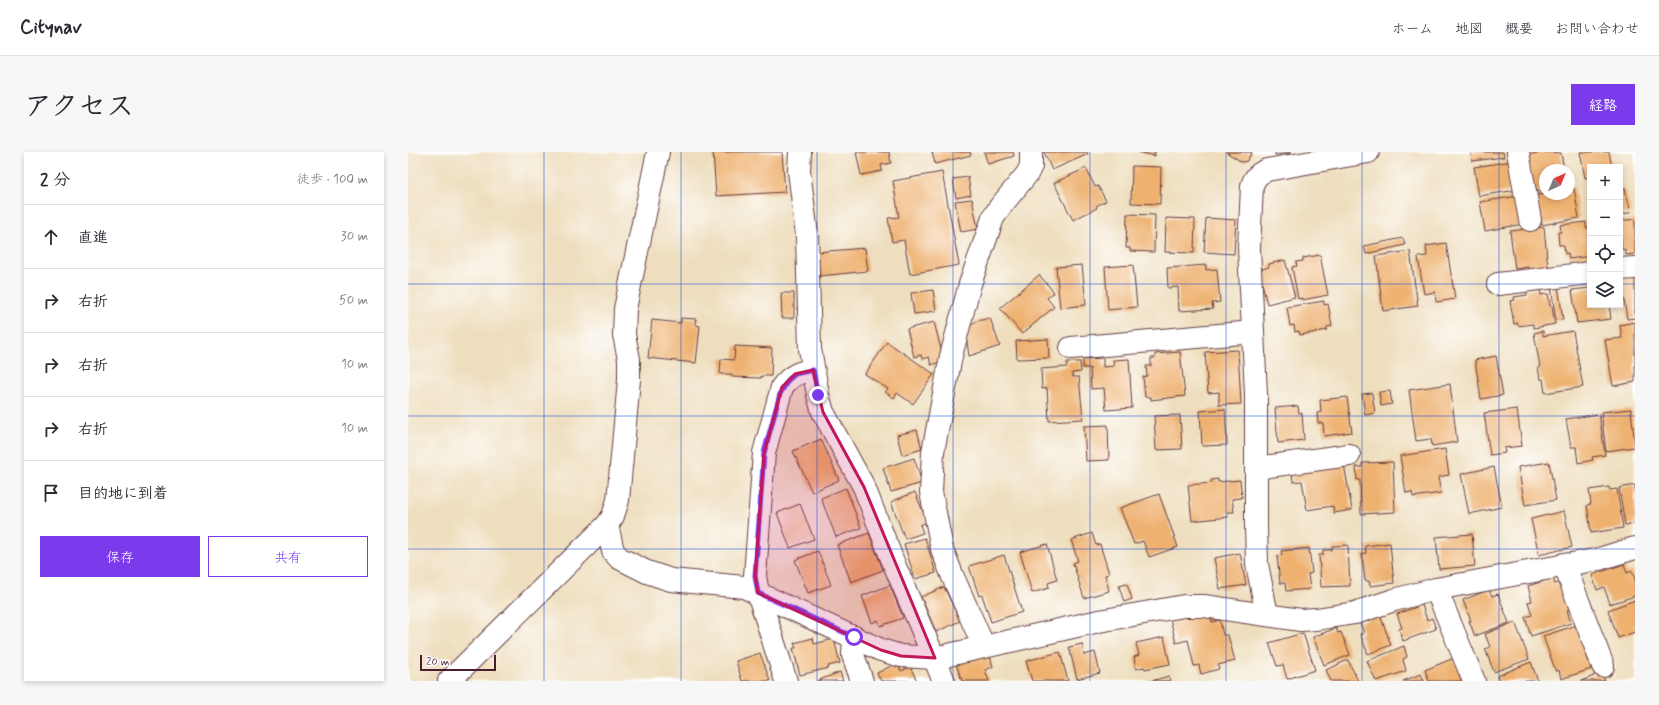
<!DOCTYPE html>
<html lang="ja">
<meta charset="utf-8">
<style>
:root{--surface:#fff;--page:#f7f7f7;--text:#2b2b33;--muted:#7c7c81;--line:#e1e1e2;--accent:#7c3aed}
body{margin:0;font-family:Mynerve,"Klee One",sans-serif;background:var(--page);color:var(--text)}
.controls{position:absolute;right:12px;top:12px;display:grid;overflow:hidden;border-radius:0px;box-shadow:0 2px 6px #0003}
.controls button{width:36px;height:36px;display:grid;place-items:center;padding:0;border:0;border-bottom:1px solid var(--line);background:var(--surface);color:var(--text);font:20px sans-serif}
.compass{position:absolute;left:1131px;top:12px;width:36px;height:36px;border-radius:50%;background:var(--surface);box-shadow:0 2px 6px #0003;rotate:44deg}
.scale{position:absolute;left:12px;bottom:10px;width:76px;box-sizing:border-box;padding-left:4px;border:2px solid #4a1f2b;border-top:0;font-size:11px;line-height:14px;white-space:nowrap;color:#4a1f2b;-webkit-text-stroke:3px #fff;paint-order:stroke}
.stop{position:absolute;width:12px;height:12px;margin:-9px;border:3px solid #7c3aed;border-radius:50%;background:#fff}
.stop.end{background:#7c3aed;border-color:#fff;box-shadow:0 1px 4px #0008}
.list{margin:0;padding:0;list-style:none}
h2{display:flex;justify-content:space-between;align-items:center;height:52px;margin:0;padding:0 16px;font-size:17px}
h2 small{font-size:13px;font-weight:400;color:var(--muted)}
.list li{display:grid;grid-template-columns:26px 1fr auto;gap:12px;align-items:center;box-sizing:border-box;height:64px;padding:0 16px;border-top:1px solid var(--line)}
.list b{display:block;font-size:15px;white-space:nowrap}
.list em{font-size:13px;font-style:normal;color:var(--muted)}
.actions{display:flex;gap:8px;padding:12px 16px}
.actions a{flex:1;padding:9px 0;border:1px solid var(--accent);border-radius:0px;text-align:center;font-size:14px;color:var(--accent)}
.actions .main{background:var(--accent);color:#fff}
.icon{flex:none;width:22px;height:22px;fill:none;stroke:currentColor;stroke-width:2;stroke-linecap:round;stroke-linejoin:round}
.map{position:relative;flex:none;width:1227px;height:529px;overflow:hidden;border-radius:0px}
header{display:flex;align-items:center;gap:24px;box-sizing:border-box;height:56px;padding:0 20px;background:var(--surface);border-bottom:1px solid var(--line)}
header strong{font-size:19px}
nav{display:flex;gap:22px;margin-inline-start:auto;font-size:14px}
.intro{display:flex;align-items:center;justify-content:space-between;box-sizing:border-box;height:96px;padding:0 24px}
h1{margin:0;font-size:28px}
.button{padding:10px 18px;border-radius:0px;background:var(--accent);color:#fff;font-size:14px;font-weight:700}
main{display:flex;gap:24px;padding:0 24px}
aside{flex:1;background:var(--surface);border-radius:0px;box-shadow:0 2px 6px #0003}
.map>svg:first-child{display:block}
.building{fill:#eeb170}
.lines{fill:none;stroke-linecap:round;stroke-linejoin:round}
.street-casing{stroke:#633c41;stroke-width:24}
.street{stroke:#fff;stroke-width:22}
.route{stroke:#7c3aed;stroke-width:5}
.marked{fill:#c2185b;fill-opacity:0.2;stroke:#c2185b;stroke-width:3;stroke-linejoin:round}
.grid{fill:none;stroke:#1d4ed8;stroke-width:1;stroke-opacity:0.55}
</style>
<header>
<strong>Citynav</strong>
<nav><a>ホーム</a><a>地図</a><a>概要</a><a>お問い合わせ</a></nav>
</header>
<div class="intro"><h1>アクセス</h1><a class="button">経路</a></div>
<main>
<aside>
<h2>2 分<small>徒歩 · 100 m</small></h2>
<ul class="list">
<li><svg class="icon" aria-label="ahead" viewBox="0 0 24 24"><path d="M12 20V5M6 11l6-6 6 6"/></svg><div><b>直進</b></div><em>30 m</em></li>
<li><svg class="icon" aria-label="right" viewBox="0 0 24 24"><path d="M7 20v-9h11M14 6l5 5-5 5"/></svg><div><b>右折</b></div><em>50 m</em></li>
<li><svg class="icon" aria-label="right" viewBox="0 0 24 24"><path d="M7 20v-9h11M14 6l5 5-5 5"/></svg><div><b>右折</b></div><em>10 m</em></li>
<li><svg class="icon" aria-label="right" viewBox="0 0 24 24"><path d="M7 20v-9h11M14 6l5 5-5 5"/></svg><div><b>右折</b></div><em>10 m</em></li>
<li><svg class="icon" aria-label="arrive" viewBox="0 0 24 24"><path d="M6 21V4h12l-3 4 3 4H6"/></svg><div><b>目的地に到着</b></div></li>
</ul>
<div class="actions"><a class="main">保存</a><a>共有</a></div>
</aside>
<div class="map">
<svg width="1227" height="529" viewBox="0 0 1227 529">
<rect width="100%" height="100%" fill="#fff"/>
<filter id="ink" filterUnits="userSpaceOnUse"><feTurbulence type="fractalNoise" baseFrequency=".025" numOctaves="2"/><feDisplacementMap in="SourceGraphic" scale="8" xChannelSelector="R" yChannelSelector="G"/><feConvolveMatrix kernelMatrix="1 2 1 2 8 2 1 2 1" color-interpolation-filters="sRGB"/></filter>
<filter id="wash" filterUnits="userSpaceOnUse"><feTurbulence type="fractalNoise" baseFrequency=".012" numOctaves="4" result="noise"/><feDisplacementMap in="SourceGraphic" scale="16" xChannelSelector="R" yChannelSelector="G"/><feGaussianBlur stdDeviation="0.9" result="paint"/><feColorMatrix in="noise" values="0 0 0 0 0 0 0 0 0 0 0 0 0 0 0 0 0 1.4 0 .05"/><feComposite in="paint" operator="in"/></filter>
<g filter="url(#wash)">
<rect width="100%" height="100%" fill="#eedebe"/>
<g id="blocks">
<g class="building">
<path d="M305,0h69l3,40 -69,4z"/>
<path d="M448,0h33l2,11 -10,2 1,6 -21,4z"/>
<path d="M524,0h38l1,3 -36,9z"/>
<path d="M576,0h29l1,4 -26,8z"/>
<path d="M636,0h43l1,2 -36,16z"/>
<path d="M730,0h17v4z"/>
<path d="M818,0h26l-5,9 -5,1z"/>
<path d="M867,0h16v1l-16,2z"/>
<path d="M1063,0h32l1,5 -32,4z"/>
<path d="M1135,0l18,1 3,17h-19v21l-7,1 -1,-3 -4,1 -6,-35z"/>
<path d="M1172,0h29l3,15h-22v10l-5,1z"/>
<path d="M1105,9l4,29 -38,6 -5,-29z"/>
<path d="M724,14l29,1 -1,37 -29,-1z"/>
<path d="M678,16l9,19 3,-1 8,15 -10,5 1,2 -24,12 -19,-37z"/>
<path d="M534,20l17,93 -49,9 -6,-34 -12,2 -4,-24 11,-1 -6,-36z"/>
<path d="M560,25l3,18 -15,3 -3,-19z"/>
<path d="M1166,36l5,30 -37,7 -5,-30 8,-1h24v-5z"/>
<path d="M1217,37l6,23 -11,3v-25z"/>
<path d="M1110,44l5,28 -38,7 -5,-29z"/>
<path d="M564,47l6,30 -17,3 -6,-31z"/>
<path d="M719,62l28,1 -1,37 -24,-1v-3h-4z"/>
<path d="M758,66l29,1 -1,34 -29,-1z"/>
<path d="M798,66l30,2 -2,34 -30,-2z"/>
<path d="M1227,67v35l-9,1 -1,-6 -3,1 -2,-29z"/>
<path d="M1178,70v6h4v28l-21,3 -1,-6 -3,1 -1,-9h-5l-1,-13h3l-1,-7z"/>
<path d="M1136,75l4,41 -20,3v-4l-13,2 -5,-38z"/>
<path d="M995,86l2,7 -39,9 -2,-8z"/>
<path d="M1038,91l9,56 -19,3 -1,-10 -11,2 -6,-37 9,-1 -1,-10z"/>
<path d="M457,96l3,23 -48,5 -3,-24z"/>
<path d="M1002,99l8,55 -35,5 -7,-55z"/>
<path d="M912,103l8,40 -26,5v-2l-4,1 -6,-32 5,-1 -1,-4 7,-1v-3z"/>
<path d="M877,108l10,37 -28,7 -8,-34 10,-3v-3z"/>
<path d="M674,113l4,40 -26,3 -4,-41z"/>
<path d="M725,113l4,42 -29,3 -3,-43z"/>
<path d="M798,113v5l11,-1 3,33 -8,1 1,6 -34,2 -1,-24 -10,1 -1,-20z"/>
<path d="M631,123l15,17 -7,6 7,9 -32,27 -22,-26z"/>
<path d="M1227,125v41l-8,1 -6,-39z"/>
<path d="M1150,134l5,33 -7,1 -5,-33z"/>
<path d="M1182,136v17h19l2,14 -34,4 -5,-33z"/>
<path d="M1132,137l1,6 7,-1 2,12h2l3,18 -21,4 -1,-4 -15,2v-3l-4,1 -4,-23 5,-1 -1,-3 13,-2v-5z"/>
<path d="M525,138l3,21 -22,3 -3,-21z"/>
<path d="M373,141h13v25h-12z"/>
<path d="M916,149v4l4,-1 4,22 -5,1v3l-27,5 -1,-4 -4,1 -1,-7 -4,1 -3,-19z"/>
<path d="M273,166l15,1 -1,6 5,1 -4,37 -48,-5 4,-38 29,3z"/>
<path d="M582,166l10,28 -31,10 -4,-28 12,-7z"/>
<path d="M526,170l10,39 -13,4 -2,-8 -7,2 -1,-4 -7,2 -7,-28z"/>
<path d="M1227,170v60l-22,4 -8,-46 17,-2 -2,-13z"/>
<path d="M1135,179v5l30,-5 10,56 -38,6 -2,-14h-3l-2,-12h2l-6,-34z"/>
<path d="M640,187l1,19 -32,1 -1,-18z"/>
<path d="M479,190l47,32 -21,30 -16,-11 -3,5 -9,-6 3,-3 -23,-15z"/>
<path d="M327,194l37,2 -1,28h-10v2l-29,-1v-3h-12l1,-15 13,1z"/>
<path d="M830,198l3,54 -22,1v-13l-11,1 -3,-41z"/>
<path d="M772,200l5,44 -34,4v-3h-6l-2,-20 4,-1 -1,-10h5v-8h4v-4z"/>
<path d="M1088,204l7,39 -22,4 -6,-39z"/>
<path d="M695,206v9l11,-1 -1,-6 16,-1 3,49 -26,2 -2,-22 -13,1 -1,-21h-7v-9z"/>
<path d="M659,210h13l1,10 -9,1 1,4h6l4,42 -34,2 -2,-33 -5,1 -1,-20 26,-2z"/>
<path d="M1042,232l7,58 -25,4 -1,-7 -15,2 -7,-51z"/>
<path d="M982,239l2,13 -11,2 -2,-14z"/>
<path d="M964,241l3,20 -10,2 -3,-21z"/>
<path d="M939,245l5,35 -28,4 -1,-13h-5l-1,-10 4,-1 -1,-12z"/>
<path d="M890,254l1,7h3l2,27 -26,3 -3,-35z"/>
<path d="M817,257l2,36 -25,1 -2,-35z"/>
<path d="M1109,257l5,37 -18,2 1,5 -15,2 -6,-42z"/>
<path d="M1223,257l4,38 -29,4 -5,-39z"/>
<path d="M1191,262l6,41 -13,2 1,3 -15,3 -2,-16h-5l-5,-28z"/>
<path d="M772,263l2,34 -26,1 -2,-34z"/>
<path d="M700,273l1,35 -23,1 -2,-35z"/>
<path d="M509,278l5,19 -20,6 -5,-20z"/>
<path d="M413,287l18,41 -27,12 -19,-41z"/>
<path d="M1037,297l4,26 -11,2 3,16 -28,4 -1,-5 -6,1 -6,-37z"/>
<path d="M506,306l8,25 -31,9 -8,-24z"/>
<path d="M985,310l2,50 -34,2 -1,-34h-3l-1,-13h6v-4z"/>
<path d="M1141,310l7,38 -31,5 -7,-38z"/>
<path d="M936,312l8,46 -18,3 -1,-7 -26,4 -5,-29 -9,1 -1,-9z"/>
<path d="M1086,315l8,40 -33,7 -8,-40z"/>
<path d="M810,327v3l22,-2 2,18 -10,1 2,13h-7l1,5 -36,4 -4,-36 23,-2v-3z"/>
<path d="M1227,333v39l-10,1 -6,-37z"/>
<path d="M1201,335l1,3 7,-1 6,39 -32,5 -4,-28 4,-1 -2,-14z"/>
<path d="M438,336l15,40 -25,9 -15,-39z"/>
<path d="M507,340l12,30 -7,3 3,8 -18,6 -14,-37z"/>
<path d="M751,342l19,53 -29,10 -6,-16 -9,3 -14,-36z"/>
<path d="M392,352l14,35 -24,9 -13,-35z"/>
<path d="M1156,359l8,36 -33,8 -8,-36z"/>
<path d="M461,381l14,37 -32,12 -14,-37z"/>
<path d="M684,381l4,12 4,-1 9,30 -4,1 4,16 -25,7 -11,-35 5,-2 -7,-21z"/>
<path d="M1064,382l3,32 -36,3 -3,-32z"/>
<path d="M517,386l11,35 -21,6 -11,-35z"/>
<path d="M982,391l4,40 -24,3 -1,-5h-4l-3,-27 4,-1 -1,-7z"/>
<path d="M639,392l10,36 -9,3 1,5 -17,5 -12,-41z"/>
<path d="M940,393l2,41 -29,1 -2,-32h4v-5h9v-4z"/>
<path d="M901,396l3,25 -4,1 2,15 -24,2 -1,-8h-5l-3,-27 5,-1 -1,-4z"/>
<path d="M410,399l13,34 -23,8 -13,-33z"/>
<path d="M832,401l6,32 -26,4 -6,-31z"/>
<path d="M596,403l18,57 -31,10 -9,-27 -3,1 -10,-30z"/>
<path d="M1216,412l3,9 5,-2 3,8v17l-25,8 -6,-17 -7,3 -5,-15z"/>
<path d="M1145,426l2,6 8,-2 8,27 -4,1 4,13 -40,13 -6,-19 7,-2 -4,-13 4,-1 -4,-15z"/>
<path d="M719,432l5,15 -8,3 -5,-16z"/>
<path d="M482,433l13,33 -23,8 -2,-6 -6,3 -10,-27z"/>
<path d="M536,435l16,34 -24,11 -15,-35z"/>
<path d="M1081,438l3,6 6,-2 11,29 -34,13 -6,-15h2l-8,-21z"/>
<path d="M1227,448v32l-17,6 -10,-28z"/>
<path d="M1014,453l5,15 5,-2 4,11 -33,12 -4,-12 3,-1 -5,-14z"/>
<path d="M802,460l2,10 8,-2 3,15h5l7,26 -17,4 1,4 -18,5 -2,-9 -5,1 -6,-26 -12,3 -6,-24z"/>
<path d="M972,463l11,30 -23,9 -8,-20 4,-1 -4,-10z"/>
<path d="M1107,470l14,37 -35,13 -9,-23 5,-2 -5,-13z"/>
<path d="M1169,473l14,44 -30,10 -2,-9 -3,2 -13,-36z"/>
<path d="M928,476l2,5 3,-1 9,23 -26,10 -11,-28z"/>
<path d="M895,481l12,37 -28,9 -4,-14 -6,1 -8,-23z"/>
<path d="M756,485l6,27 -25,5 -1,-2 -8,2 -2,-12 5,-2 -3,-12z"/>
<path d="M405,486l1,6 20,-5 6,24 -12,3 1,2 -29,7 -7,-27h3l-2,-5z"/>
<path d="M674,492l2,11 11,-3 5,21 -23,6 -8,-32z"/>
<path d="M996,494l3,11 -4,2 3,12 -30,10 -9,-20z"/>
<path d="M652,500l8,29h-36l-6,-20z"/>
<path d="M352,501l10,28h-28l-6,-20z"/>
<path d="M581,501l4,14 -8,3 4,11h-27l-6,-17z"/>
<path d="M1046,506l9,23h-34l-4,-11z"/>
<path d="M940,508l10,21h-27l-5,-11z"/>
<path d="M1123,510l7,19h-39l-2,-5z"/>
<path d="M489,511l4,8 9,-4 7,14h-36l-4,-8z"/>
<path d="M432,520l3,9h-26z"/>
<path d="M1188,520l6,2 3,7h-24l13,-5v-3z"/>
<path d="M1013,522l3,7h-21z"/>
<path d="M761,524l1,5h-19z"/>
</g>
</g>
</g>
<g filter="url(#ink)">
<use href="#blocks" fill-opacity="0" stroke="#633c41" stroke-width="1"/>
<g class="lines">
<defs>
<g id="street">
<path d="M392,0l-1,19 8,64 3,114 8,46 5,17 41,75 30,77 50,117"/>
<path d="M1110,0l12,68"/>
<path d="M1212,117l15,-1"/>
<path d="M1090,132l92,-11"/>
<path d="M663,196l182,-16"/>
<path d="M848,316l93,-13"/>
<path d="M199,373l6,26 6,7 28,14 24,8 73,7 137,63 20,6 34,2 164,-37 85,-15h20l97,14 15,-1 39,-6 39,-13 42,-11 163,-30 36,-11"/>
<path d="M1156,412l39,102"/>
<path d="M1028,437l38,92"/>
<path d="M859,463l-10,-51 -1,-38v-132l-7,-146 3,-62c2,-8 7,-13 15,-16l101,-18"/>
<path d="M446,485l-1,18 9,26"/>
<path d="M576,495l-31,-70 -11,-28 -11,-57 2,-40 18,-96 19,-72 23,-66 7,-11 27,-33 4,-8v-14"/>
<path d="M41,529l158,-156 6,-9 5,-16 11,-120v-21l-5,-24 1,-26 33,-157"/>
<path d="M378,529l-28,-88 -3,-17 9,-123 18,-66c9,-12 17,-15 31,-17"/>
</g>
</defs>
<use href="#street" class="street-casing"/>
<use href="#street" class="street"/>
</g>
</g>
<g class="lines" filter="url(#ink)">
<path class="route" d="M410,243l-5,-25 -18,4 -7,6 -8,14 -16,59 -9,123 3,17 96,44"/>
</g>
<path class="marked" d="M405,218l10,42 41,75 71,171 -34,-2 -20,-6 -123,-57 -3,-17 9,-123 18,-66 13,-13z"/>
<path class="grid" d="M136,0v529M273,0v529M409,0v529M545,0v529M682,0v529M818,0v529M954,0v529M1091,0v529M0,132h1182M1212,132h15M0,264h1227M0,397h1227"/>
</svg>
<div class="controls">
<button>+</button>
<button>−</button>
<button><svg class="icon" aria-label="locate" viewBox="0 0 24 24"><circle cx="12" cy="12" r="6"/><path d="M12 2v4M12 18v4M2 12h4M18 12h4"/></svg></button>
<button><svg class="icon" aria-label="layers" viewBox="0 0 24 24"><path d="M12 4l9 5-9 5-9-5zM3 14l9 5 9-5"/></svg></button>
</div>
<svg class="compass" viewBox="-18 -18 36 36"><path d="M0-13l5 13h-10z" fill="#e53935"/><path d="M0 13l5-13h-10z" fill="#7c7c81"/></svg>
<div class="scale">20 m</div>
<div class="stop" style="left:446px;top:485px"></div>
<div class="stop end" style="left:410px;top:243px"></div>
</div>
</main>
